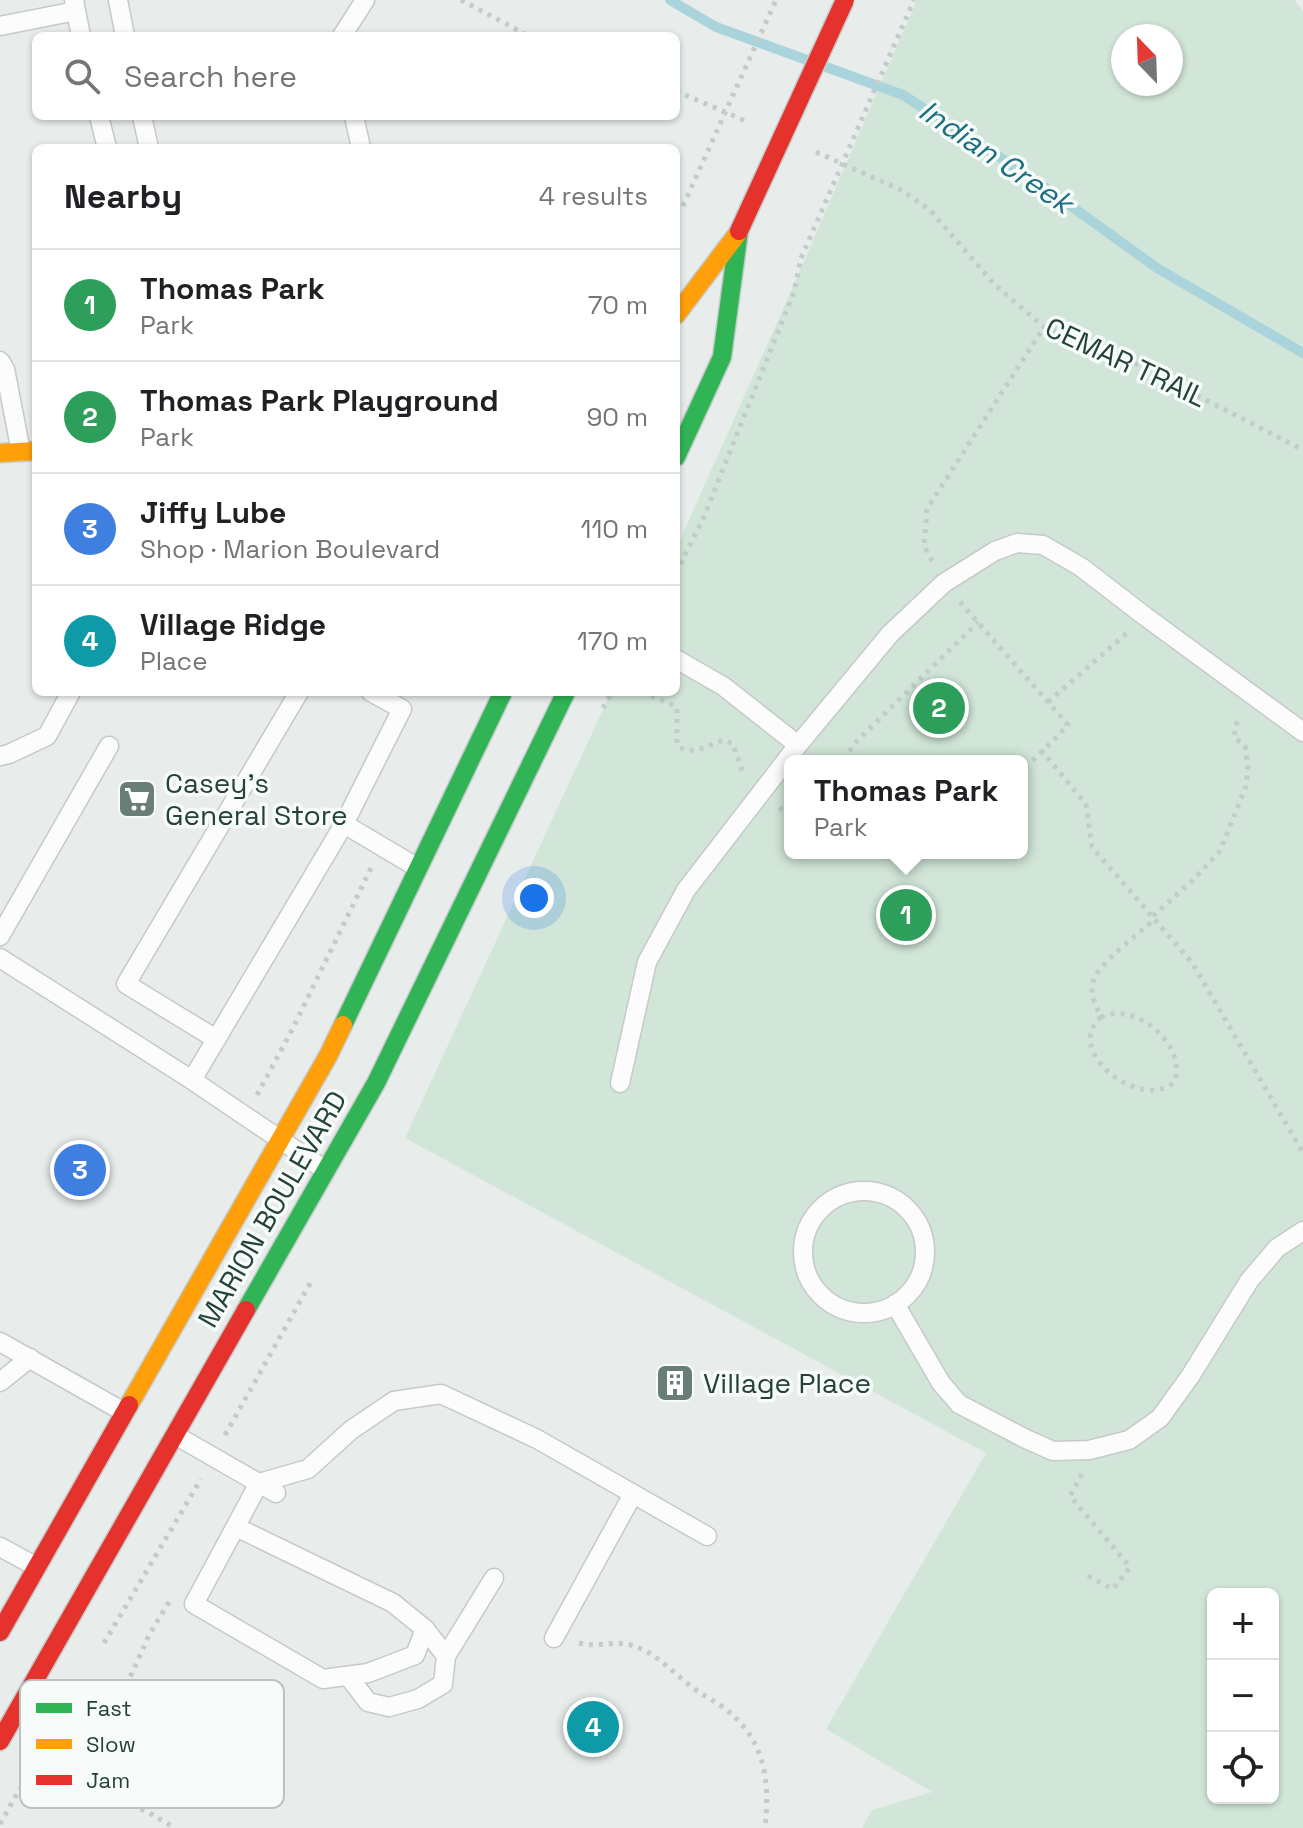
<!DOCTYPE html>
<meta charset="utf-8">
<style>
:root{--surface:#fff;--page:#f2f2f2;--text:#202124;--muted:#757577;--line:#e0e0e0;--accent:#d93025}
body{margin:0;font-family:"Space Grotesk",sans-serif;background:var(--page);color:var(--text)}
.controls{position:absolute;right:24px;bottom:24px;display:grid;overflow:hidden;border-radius:12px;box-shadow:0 2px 6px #0004}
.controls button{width:72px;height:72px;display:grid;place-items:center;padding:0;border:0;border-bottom:2px solid var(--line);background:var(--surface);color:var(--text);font:40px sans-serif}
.compass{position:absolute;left:1111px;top:24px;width:72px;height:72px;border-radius:50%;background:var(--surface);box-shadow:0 2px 6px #0004;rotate:337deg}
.you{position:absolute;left:534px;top:898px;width:28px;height:28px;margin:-20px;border:6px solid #fff;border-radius:50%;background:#1a73e8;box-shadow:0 0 0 12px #1a73e833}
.badge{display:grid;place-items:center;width:52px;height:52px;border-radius:50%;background:var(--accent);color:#fff;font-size:26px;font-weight:700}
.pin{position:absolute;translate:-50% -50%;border:4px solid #fff;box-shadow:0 2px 8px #0006}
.popup{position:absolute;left:784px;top:755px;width:244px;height:104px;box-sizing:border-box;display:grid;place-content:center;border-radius:12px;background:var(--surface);filter:drop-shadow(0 2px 6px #0005);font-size:26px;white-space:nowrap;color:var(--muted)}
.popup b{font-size:30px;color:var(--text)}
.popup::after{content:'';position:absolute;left:50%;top:100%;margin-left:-16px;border:16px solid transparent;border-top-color:var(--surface)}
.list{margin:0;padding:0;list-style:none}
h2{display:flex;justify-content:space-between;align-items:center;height:104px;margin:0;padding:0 32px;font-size:34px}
h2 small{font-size:26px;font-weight:400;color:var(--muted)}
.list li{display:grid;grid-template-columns:52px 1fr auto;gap:24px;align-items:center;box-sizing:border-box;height:112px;padding:0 32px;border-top:2px solid var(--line)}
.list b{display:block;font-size:30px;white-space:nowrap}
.list p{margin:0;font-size:26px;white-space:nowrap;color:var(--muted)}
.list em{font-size:26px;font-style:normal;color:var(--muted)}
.icon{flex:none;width:44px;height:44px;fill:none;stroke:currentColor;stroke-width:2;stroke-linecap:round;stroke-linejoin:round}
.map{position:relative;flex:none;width:1303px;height:1828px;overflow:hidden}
.search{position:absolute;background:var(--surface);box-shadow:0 2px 6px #0004;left:32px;top:32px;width:648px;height:88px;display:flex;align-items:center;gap:20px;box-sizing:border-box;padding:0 28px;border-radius:12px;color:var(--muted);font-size:30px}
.panel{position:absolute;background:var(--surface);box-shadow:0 2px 6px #0004;left:32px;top:144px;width:648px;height:552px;border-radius:12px}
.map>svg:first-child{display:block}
.green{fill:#d1e6d8;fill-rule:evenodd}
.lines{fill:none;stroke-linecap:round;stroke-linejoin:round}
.stream{stroke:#a9d4db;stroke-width:10}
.lane-casing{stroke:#c5cac8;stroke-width:21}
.fast-casing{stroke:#c3cbc8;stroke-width:21}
.slow-casing{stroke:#c3cbc8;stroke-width:21}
.jam-casing{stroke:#c3cbc8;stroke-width:21}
.path{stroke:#c3ccca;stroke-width:5;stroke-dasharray:4 6;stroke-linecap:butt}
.lane{stroke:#fcfcfc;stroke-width:18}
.fast{stroke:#30b455;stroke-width:18}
.slow{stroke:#ff9f0a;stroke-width:18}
.jam{stroke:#e5322d;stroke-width:18}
.jam-bridge-casing{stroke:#c3ccc9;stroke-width:21;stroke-linecap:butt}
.path-bridge{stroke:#c3ccca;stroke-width:5;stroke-dasharray:4 6;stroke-linecap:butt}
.jam-bridge{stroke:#e5322d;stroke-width:18}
.labels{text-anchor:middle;stroke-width:7;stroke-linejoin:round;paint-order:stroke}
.street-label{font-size:28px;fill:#24423a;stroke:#f7fbf9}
.poi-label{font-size:28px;fill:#24423a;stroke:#f7fbf9;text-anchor:start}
.water-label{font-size:30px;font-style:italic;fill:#1c6f80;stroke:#f7fbf9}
.key{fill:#f7fbf9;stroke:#b8c4c0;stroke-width:2}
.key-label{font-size:22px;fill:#24423a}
</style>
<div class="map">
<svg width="1303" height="1828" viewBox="0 0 1303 1828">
<rect width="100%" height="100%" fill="#e8edeb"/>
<path class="green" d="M917,0h378l8,12v1816h-441l10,-18 60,-18 -106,-63 160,-276 -581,-315 206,-446h65v-143l112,-251zM1123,36h48v48h-48zM790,761h232v92h-232zM1213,1594h60v204h-60z"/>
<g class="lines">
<g class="stream">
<path d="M670,0l46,27 91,33"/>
<path d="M826,67l77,28 132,85 122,88 146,85"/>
</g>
<defs>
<g id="lane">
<path d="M118,0l7,36"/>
<path d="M76,11l5,25"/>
<path d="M0,26l76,-15 -2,-11"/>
<path d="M342,36l23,-36"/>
<path d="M99,116l8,32"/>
<path d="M142,116l7,32"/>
<path d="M354,116l7,32"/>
<path d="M0,361l5,8 16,83"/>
<path d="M676,659l47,27 75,59"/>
<path d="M0,756l9,-2 38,-18 24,-44"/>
<path d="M344,824l58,-115 -31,-17"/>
<path d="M0,936l109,-190"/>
<path d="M0,958l192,122"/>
<path d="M216,1039l-90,-55 173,-292"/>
<path d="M620,1083l27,-121 39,-72 112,-145 92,-111 54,-51 51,-32 22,-8 26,2 38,22 65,50 157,115"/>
<path d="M325,1170l-133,-90 152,-256 74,44"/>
<circle cx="864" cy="1252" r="61"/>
<path d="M895,1304l46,79 18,21 67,35 27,12 36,-1 40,-10 31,-22 31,-43 58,-94 28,-33 26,-17"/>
<path d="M0,1342l124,70"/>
<path d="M0,1382l30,-24"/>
<path d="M175,1435l101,58"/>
<path d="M236,1527l157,76 32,26 -10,26 -47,18 -45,6 -129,-75 65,-121 49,-14 43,-39 43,-29 47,-7 96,45 170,97"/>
<path d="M0,1547l37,20"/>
<path d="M554,1638l79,-144"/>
<path d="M446,1656l48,-78"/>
<path d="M348,1676l20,26 21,5 29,-8 25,-15 3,-28 -21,-27"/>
</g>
<g id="fast">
<path d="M676,457l46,-100 17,-126"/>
<path d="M343,1025l160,-333"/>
<path d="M246,1310l130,-227 190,-391"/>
</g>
<g id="slow">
<path d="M676,315l62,-82"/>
<path d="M0,453l36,-2"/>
<path d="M129,1405l199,-349 15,-31"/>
</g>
<g id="jam">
<path d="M0,1632l129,-227"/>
<path d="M0,1741l246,-431"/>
</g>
</defs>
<use href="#lane" class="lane-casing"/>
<use href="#fast" class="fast-casing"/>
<use href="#slow" class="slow-casing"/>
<use href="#jam" class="jam-casing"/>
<g class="path">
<path d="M461,0l68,36"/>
<path d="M676,91l72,31"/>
<path d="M816,152l85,38 29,20 65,75 49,42 75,28 184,95"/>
<path d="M932,561l-8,-15 3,-37 117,-182"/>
<path d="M676,573l27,-54 91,-227 7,-34"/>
<path d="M960,602l108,123c-10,10 -36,39 -46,43"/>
<path d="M642,692l35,15v38c14,12 31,0 47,-5l9,4 11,32"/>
<path d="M1048,702l79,-69"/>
<path d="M603,708l9,-16"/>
<path d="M1041,750l45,54 6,43 101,117 110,189"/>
<path d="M850,761l-1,-9 5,-8 124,-122"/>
<path d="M779,808l11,6"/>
<path d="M1153,916l40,-36 27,-29 26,-65 2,-20 -3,-20 -11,-9 4,-21"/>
<path d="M1101,1017c-36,31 27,84 63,71 6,-2 11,-5 12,-12 6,-35 -41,-74 -75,-59 -6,-12 -12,-25 -7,-38 7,-18 46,-46 61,-60"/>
<path d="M257,1095l36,-67 78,-160"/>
<path d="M225,1435l87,-155"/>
<path d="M1082,1474l-12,22 60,71 -17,22 -27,-14"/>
<path d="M169,1602l-20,33 -21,47 -30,33 -6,12 -5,43 7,12 15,14 39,16 27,16"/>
<path d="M104,1643l97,-164"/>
<path d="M579,1643c16,5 32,-2 48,1 26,6 41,24 61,40 12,10 28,17 40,27 38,31 42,72 37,117"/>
<path d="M0,1824l35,-62"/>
</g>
<use href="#lane" class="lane"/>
<use href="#fast" class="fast"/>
<use href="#slow" class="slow"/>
<use href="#jam" class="jam"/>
<defs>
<path id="jam-bridge" d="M739,231l106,-231"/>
</defs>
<use href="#jam-bridge" class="jam-bridge-casing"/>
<g class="path-bridge">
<path d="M683,206l93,-206"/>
<path d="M801,258l113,-258"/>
</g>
<use href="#jam-bridge" class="jam-bridge"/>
</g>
<defs>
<symbol id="supermarket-square" viewBox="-11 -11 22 22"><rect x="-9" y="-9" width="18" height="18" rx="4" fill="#697e78" stroke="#f7fbf9"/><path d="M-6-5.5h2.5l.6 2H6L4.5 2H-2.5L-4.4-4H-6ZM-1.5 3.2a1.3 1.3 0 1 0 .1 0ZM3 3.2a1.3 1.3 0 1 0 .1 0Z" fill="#fff"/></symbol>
<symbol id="building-square" viewBox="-11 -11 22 22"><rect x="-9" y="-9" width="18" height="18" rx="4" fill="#697e78" stroke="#f7fbf9"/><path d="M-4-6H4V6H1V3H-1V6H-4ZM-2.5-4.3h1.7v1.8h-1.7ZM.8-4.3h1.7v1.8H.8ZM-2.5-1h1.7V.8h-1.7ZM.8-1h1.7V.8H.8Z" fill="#fff"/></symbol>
</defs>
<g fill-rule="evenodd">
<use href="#supermarket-square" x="115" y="777" width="44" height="44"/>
<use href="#building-square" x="653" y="1361" width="44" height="44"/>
</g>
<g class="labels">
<g class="street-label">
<text transform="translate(1126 362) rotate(25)" y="10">CEMAR TRAIL</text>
<text transform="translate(272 1209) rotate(-60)" y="10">MARION BOULEVARD</text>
</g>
<g class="poi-label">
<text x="165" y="793">Casey's<tspan x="165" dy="32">General Store</tspan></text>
<text x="703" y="1393">Village Place</text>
</g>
<g class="water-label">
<text transform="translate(996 157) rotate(34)" y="10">Indian Creek</text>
</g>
</g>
<rect x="20" y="1680" width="264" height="128" rx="12" class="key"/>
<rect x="36" y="1703" width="36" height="10" fill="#30b455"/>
<rect x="36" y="1739" width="36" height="10" fill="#ff9f0a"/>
<rect x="36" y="1775" width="36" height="10" fill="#e5322d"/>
<g class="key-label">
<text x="86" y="1716">Fast</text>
<text x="86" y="1752">Slow</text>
<text x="86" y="1788">Jam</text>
</g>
</svg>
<div class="controls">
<button>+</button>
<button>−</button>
<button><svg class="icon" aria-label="locate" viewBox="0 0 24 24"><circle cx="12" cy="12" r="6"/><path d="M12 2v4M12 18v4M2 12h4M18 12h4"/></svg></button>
</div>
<svg class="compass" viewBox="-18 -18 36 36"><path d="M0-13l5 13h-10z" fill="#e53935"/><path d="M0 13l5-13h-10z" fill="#757577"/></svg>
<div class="you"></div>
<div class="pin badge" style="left:906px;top:915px;background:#2e9e5b">1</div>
<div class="popup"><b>Thomas Park</b>Park</div>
<div class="pin badge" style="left:939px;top:708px;background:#2e9e5b">2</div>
<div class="pin badge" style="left:80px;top:1170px;background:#3f7fe0">3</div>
<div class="pin badge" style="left:593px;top:1727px;background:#0f9aa8">4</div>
<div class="search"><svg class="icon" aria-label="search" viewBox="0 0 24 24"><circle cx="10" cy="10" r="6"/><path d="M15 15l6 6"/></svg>Search here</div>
<section class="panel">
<h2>Nearby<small>4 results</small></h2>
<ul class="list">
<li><span class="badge" style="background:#2e9e5b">1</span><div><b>Thomas Park</b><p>Park</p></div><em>70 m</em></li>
<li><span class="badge" style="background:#2e9e5b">2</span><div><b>Thomas Park Playground</b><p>Park</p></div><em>90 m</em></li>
<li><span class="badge" style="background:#3f7fe0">3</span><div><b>Jiffy Lube</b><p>Shop · Marion Boulevard</p></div><em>110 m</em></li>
<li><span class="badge" style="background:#0f9aa8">4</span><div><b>Village Ridge</b><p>Place</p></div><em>170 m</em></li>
</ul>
</section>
</div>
